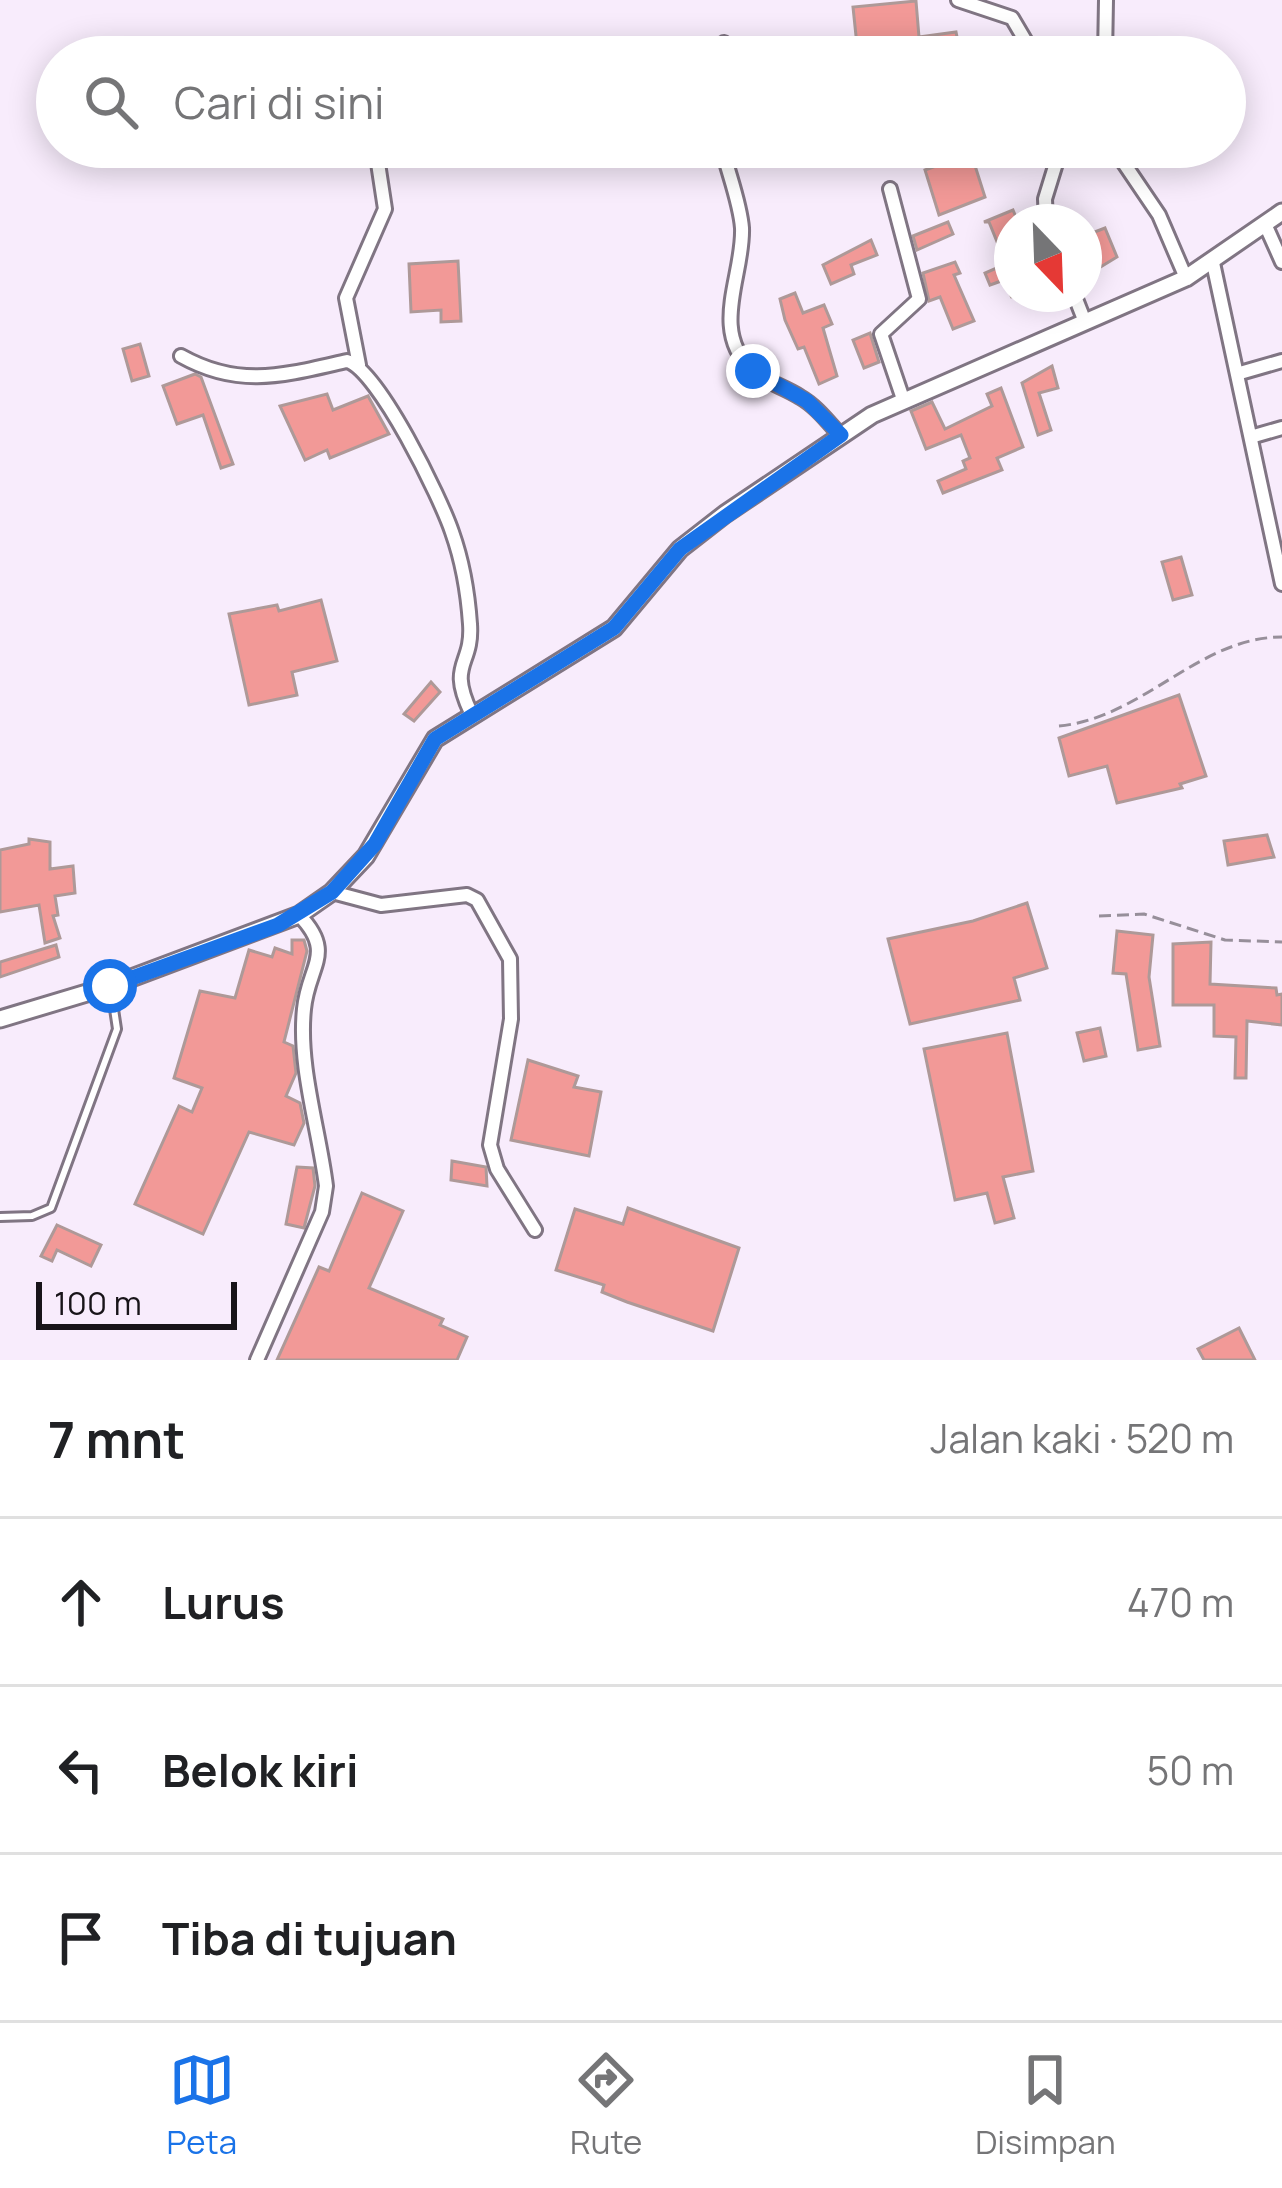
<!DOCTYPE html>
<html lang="id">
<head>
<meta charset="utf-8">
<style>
  :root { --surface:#fff; --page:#f6f6f6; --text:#202124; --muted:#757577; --line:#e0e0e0; --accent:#1a73e8 }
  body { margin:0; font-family:Manrope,sans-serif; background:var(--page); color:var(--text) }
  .compass { position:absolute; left:994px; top:204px; width:108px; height:108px; border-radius:50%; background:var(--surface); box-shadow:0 6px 30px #0003; rotate:157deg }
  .scale { position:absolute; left:36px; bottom:30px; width:201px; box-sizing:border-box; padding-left:12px; border:6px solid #181419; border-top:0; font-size:33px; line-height:42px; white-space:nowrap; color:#181419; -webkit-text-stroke:9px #f8ecfc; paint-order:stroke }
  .stop { position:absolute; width:36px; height:36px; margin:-27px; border:9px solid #1a73e8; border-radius:50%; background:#fff }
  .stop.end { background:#1a73e8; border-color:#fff; box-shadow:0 3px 12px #0008 }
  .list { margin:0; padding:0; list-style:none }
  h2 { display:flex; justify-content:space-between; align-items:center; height:156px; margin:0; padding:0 48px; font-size:51px }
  h2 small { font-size:39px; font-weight:400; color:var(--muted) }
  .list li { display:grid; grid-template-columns:78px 1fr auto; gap:36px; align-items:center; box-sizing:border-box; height:168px; padding:0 48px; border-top:3px solid var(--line) }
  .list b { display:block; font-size:45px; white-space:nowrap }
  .list em { font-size:39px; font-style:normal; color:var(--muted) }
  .icon { flex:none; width:66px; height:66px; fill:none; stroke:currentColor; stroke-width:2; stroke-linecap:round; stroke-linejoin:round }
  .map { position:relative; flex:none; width:1282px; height:1360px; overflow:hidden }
  .search { position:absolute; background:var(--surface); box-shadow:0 6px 30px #0003; left:36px; right:36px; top:36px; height:132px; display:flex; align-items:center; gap:30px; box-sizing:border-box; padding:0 42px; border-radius:66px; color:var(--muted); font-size:45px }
  .sheet { height:660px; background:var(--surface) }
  nav { display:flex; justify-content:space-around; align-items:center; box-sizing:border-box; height:168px; border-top:3px solid var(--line); background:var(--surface); font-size:33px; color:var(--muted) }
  nav a { display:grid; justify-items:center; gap:6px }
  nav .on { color:var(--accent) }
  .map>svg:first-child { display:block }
  .building { fill:#f29997; stroke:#ae9998; stroke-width:3 }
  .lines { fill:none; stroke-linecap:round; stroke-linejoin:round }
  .service-casing { stroke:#807583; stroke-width:12 }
  .minor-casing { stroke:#807583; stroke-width:18 }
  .tertiary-casing { stroke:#807583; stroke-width:21 }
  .path { stroke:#978f9a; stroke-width:3; stroke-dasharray:12 6; stroke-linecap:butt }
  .service { stroke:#fff; stroke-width:6 }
  .minor { stroke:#fff; stroke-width:12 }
  .tertiary { stroke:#fff; stroke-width:15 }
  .route { stroke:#1a73e8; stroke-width:15 }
</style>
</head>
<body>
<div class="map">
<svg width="1282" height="1360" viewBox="0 0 1282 1360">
  <rect width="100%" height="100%" fill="#f8ecfc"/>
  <g class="building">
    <path d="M916,1L919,37L956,32L961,57H942L940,47L912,51L913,57L858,55L853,7Z"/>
    <path d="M971,153L985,197L939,215L925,170Z"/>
    <path d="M1013,210L1018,222H1012V298L1004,280L990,285L985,273L1006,264L989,222H984Z"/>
    <path d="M948,222L953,234L917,250L913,236Z"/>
    <path d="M1105,228L1117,257L1084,277V236Z"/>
    <path d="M871,240L877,255L851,265L854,274L831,284L823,265Z"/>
    <path d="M458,261L461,321L441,322V310L411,312L409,264Z"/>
    <path d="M955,262L960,273L954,275L974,321L953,329L940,297L929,301L923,273Z"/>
    <path d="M795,293L803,313L824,305L832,324L823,328L837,376L819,384L804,347L798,349L785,320L780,299Z"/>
    <path d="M870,333L879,362L864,368L853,340Z"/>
    <path d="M140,344L149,376L132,381L123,349Z"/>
    <path d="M1052,366L1058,388L1039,393L1051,430L1038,435L1022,383Z"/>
    <path d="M195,374L201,377L233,464L221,468L203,415L177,424L163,386Z"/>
    <path d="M1001,388L1023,447L997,458L1002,470L943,493L938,481L966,469L963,461L970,458L961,435L926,449L911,411L932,402L945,429L992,406L987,394Z"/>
    <path d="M327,394L333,410L368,396L389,434L330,458L327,450L305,460L280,406Z"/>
    <path d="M1181,557L1192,595L1173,600L1162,562Z"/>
    <path d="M321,600L337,661L292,672L297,695L249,705L229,614L277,605L279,611Z"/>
    <path d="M431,682L440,692L414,721L404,714Z"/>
    <path d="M1179,695L1206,776L1180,784L1182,788L1117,803L1107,766L1069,776L1059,738Z"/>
    <path d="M1267,835L1274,857L1228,865L1224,841Z"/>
    <path d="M29,839L50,842V869L73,866L75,893L55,896L58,915L53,916L60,938L45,943L39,905L0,912V850L29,844Z"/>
    <path d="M1027,903L1047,968L1014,978L1020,1000L910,1024L888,939L973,921Z"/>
    <path d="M1117,931L1153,935L1149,977L1160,1046L1138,1050L1126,974L1113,973Z"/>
    <path d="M292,940H304L307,951L284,1042L293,1046L296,1073L286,1096L300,1103L304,1123L294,1145L249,1132L203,1234L135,1204L179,1106L192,1112L202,1088L174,1078L200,991L235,998L249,950L272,957L275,948L292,954Z"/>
    <path d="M1211,942L1210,984L1276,988L1277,995L1282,994V1025L1247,1021L1246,1078H1235L1236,1037L1214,1036V1005H1173V944Z"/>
    <path d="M56,945L59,957L0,977V962Z"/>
    <path d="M1100,1028L1106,1056L1084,1061L1077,1033Z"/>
    <path d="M1007,1033L1033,1171L1003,1177L1014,1218L995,1223L987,1193L955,1200L924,1049Z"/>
    <path d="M528,1060L578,1076L574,1087L601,1092L589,1156L511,1140Z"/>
    <path d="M452,1161L486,1167L487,1186L451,1180Z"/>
    <path d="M297,1167L313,1168L315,1186L304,1228L286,1224Z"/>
    <path d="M362,1193L403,1211L369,1288L443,1319L440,1325L467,1337L457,1360H277L319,1267L329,1271Z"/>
    <path d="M628,1208L739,1248L713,1331L627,1302L602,1292L604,1285L556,1270L575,1209L623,1224Z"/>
    <path d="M57,1225L101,1245L91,1266L57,1250L52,1261L41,1256Z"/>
    <path d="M1239,1328L1255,1360H1204L1198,1349Z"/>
  </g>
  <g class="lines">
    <g class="service-casing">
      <path id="service" d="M0,1217L32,1216L51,1208L117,1029L111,989"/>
    </g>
    <g class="minor-casing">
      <g id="minor">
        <path d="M958,0L1012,18L1035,57"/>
        <path d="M708,57L724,43"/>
        <path d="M1105,57L1106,0"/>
        <path d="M722,147C728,173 740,202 742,228C744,275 709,330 752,370C765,382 785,387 800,397C816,406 828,422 840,435"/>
        <path d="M1113,147L1159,215L1186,278"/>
        <path d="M890,189L919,299L881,334L903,399"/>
        <path d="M1046,222L1045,199L1061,147"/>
        <path d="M1265,224L1282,262"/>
        <path d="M1213,263L1282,584"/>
        <path d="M1074,294L1085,322"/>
        <path d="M181,356C240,389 285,375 347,361C378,369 441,499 452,532C462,560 468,595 470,624C473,667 447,662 471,713"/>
        <path d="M359,365L346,298L385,209L376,150"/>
        <path d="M1240,373L1282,361"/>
        <path d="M1254,436L1282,428"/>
        <path d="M332,892L381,905L467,895L477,900L510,959L511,1019L490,1145L497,1169L535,1230"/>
        <path d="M257,1360L322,1212L326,1186C319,1129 298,1066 304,1009C308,966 336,953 299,915"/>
      </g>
    </g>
    <g class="tertiary-casing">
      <path id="tertiary" d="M0,1019L110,986L299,915L332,892L366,856L435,739L614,628L680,549L725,514L872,415L1186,278L1282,212"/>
    </g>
    <g class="path">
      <path d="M1059,726C1143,718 1199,637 1282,637"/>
      <path d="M1099,916L1144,914L1225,940L1282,942"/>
    </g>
    <use href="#service" class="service"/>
    <use href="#minor" class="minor"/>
    <use href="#tertiary" class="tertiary"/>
  </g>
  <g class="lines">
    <path class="route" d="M110,986L278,925L332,892L375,844L435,739L614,628L680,549L841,435L807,401L753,371"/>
  </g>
</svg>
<svg class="compass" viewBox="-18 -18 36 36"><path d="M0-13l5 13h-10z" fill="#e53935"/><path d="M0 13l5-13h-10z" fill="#757577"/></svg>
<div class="scale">100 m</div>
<div class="stop" style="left:110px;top:986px"></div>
<div class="stop end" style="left:753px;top:371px"></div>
<div class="search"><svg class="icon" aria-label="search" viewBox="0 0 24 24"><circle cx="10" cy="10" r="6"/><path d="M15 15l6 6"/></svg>Cari di sini</div>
</div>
<section class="sheet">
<h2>7 mnt<small>Jalan kaki · 520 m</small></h2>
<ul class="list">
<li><svg class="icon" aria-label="ahead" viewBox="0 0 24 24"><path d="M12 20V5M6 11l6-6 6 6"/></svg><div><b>Lurus</b></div><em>470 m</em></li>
<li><svg class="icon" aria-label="left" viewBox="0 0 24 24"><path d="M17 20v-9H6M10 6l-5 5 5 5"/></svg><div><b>Belok kiri</b></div><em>50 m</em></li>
<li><svg class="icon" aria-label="arrive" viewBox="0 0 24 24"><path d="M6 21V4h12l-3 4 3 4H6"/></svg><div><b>Tiba di tujuan</b></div></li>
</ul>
</section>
<nav>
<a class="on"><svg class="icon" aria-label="map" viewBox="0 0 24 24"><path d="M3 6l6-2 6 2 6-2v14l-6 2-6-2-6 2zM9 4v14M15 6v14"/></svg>Peta</a>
<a><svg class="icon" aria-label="directions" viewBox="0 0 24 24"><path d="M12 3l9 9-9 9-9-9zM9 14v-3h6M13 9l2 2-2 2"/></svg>Rute</a>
<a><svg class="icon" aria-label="saved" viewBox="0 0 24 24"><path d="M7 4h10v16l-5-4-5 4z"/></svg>Disimpan</a>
</nav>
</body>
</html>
